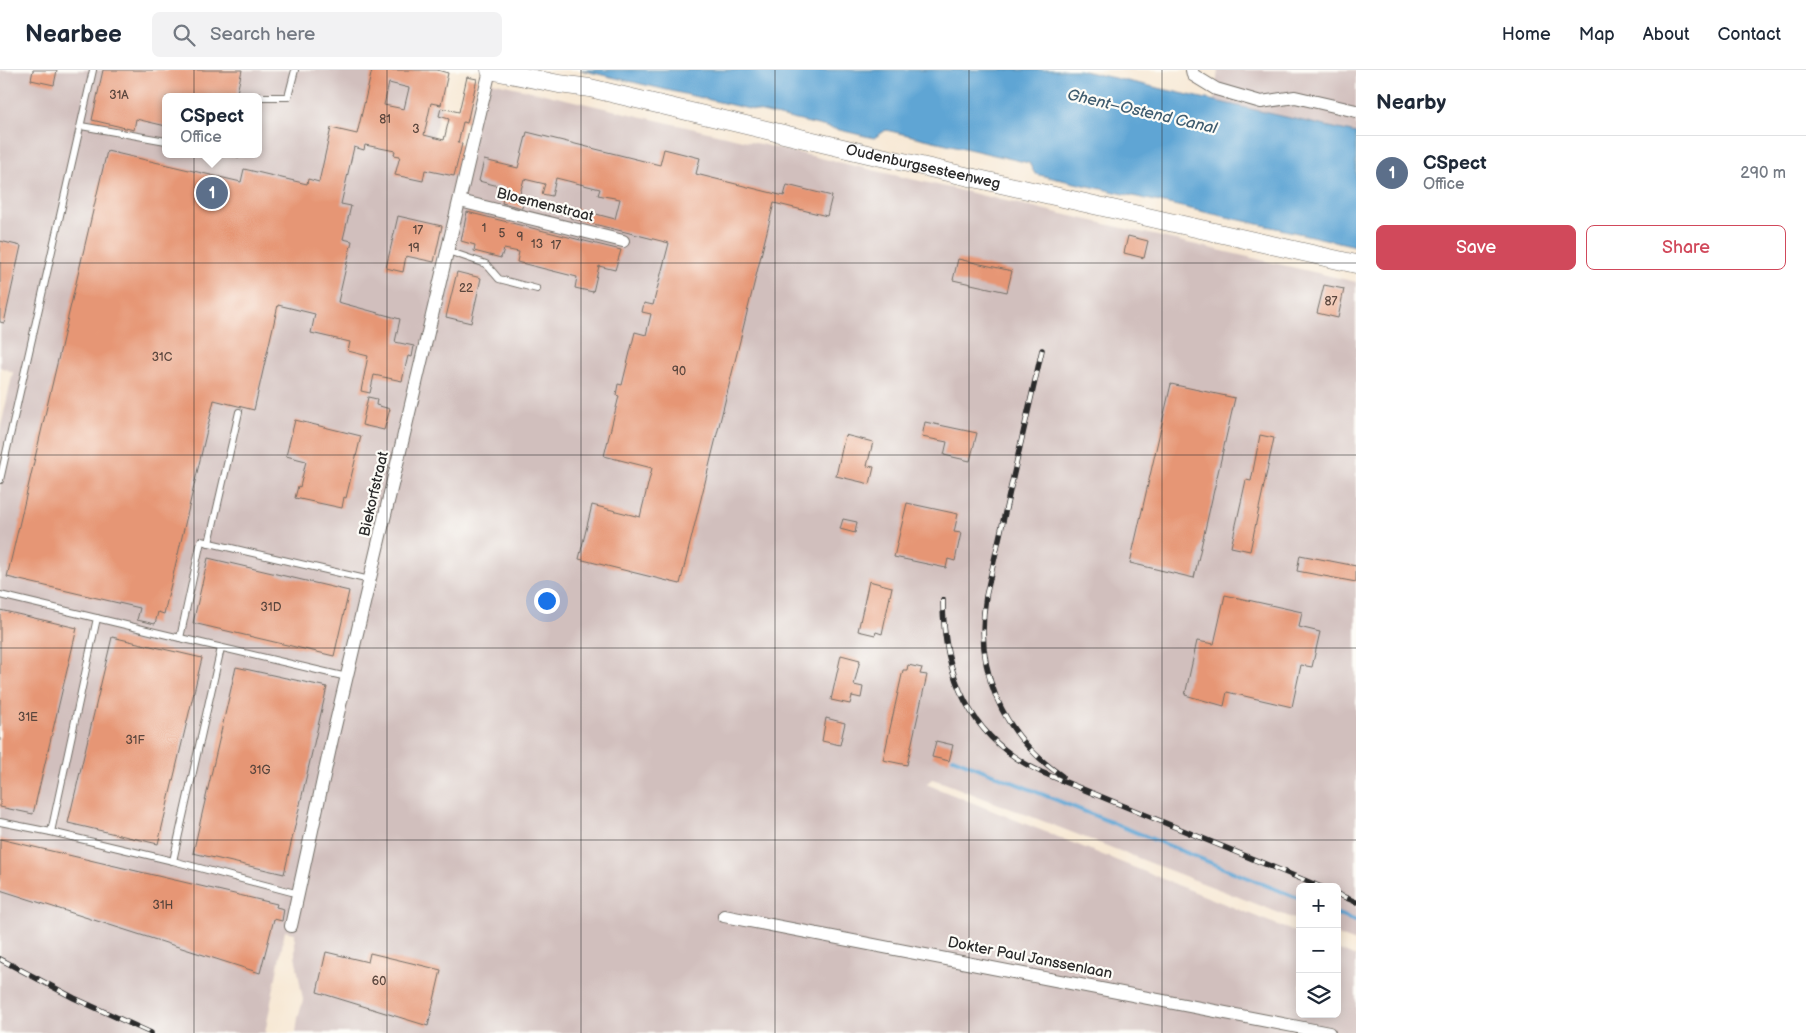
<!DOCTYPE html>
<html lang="en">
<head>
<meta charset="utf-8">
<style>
  :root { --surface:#fff; --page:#f2f2f3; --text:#1f2937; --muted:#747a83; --line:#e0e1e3; --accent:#d1495b }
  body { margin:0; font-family:"Balsamiq Sans",sans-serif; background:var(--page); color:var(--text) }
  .controls { position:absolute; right:15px; bottom:15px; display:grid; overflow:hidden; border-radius:8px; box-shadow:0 2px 12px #0003 }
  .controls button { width:45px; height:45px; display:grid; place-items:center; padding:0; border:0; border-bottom:1px solid var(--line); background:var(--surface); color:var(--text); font:25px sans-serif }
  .you { position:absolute; left:546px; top:530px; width:18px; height:18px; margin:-12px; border:4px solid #fff; border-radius:50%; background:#1a73e8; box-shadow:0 0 0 8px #1a73e833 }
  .badge { display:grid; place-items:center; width:32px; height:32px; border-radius:50%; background:var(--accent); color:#fff; font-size:16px; font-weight:700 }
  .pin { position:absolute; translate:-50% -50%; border:2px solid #fff; box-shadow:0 1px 5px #0006 }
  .popup { position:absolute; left:162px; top:23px; width:100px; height:65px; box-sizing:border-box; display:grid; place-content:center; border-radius:8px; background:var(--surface); filter:drop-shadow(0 1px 4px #0005); font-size:16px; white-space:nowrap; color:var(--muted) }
  .popup b { font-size:19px; color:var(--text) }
  .popup::after { content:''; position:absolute; left:50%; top:100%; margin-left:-10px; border:10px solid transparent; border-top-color:var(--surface) }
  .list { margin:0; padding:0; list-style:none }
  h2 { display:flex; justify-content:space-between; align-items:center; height:65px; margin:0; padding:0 20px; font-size:21px }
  h2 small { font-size:16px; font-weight:400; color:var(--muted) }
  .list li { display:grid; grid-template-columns:32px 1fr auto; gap:15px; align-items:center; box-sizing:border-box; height:75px; padding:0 20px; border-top:1px solid var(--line) }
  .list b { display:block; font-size:19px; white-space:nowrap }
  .list p { margin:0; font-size:16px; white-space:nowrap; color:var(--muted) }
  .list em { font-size:16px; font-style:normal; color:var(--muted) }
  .actions { display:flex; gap:10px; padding:15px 20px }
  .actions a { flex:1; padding:11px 0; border:1px solid var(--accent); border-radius:8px; text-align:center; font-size:18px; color:var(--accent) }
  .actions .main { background:var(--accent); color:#fff }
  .icon { flex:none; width:28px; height:28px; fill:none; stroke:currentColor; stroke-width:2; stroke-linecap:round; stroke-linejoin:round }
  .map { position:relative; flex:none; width:1356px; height:963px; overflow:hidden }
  header { display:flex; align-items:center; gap:30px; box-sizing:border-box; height:70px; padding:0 25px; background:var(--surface); border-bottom:1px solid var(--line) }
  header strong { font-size:24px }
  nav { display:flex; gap:28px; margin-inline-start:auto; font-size:18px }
  .search { width:350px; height:45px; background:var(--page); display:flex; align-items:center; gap:12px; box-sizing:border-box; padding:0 18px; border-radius:8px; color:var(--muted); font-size:19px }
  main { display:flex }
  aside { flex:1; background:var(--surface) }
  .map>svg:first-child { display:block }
  .industrial { fill:#d1bfbd; fill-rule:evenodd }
  .water { fill:#5ea5d4; stroke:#446880 }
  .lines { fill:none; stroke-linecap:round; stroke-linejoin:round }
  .stream { stroke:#5ea5d4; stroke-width:4 }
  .building { fill:#e69674; fill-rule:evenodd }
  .lane-casing { stroke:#726d66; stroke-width:8 }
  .street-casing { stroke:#726d66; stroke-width:14 }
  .secondary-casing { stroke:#726d66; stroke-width:19 }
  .lane { stroke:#fff; stroke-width:6 }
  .street { stroke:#fff; stroke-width:12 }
  .secondary { stroke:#fff; stroke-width:18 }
  .rail-casing { stroke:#2b2b2b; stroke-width:5.5 }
  .rail { stroke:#fdfcf7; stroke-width:4; stroke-dasharray:11; stroke-linecap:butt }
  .grid { fill:none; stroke:#2b2b2b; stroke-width:1; stroke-opacity:0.55 }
  .labels { text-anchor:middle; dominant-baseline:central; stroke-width:4.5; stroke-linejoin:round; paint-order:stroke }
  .number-label { font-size:12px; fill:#5a463d }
  .street-label { font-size:15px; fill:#2b2b2b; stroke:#fdfcf7 }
  .water-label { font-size:16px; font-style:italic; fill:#3f5c6f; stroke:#fdfcf7 }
</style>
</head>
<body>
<header>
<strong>Nearbee</strong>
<div class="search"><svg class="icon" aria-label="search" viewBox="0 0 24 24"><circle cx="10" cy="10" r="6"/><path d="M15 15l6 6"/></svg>Search here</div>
<nav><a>Home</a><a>Map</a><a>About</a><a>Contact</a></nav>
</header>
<main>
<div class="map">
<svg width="1356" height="963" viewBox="0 0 1356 963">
  <rect width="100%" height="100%" fill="#fdfcf7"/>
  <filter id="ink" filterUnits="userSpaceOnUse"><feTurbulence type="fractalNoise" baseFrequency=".02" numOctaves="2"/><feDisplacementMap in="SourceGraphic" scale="10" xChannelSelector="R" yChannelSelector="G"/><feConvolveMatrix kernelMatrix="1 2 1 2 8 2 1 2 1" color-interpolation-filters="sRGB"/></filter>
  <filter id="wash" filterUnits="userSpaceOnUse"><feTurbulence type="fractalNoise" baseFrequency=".0096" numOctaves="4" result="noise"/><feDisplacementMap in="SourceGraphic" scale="20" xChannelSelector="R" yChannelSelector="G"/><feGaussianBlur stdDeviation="1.12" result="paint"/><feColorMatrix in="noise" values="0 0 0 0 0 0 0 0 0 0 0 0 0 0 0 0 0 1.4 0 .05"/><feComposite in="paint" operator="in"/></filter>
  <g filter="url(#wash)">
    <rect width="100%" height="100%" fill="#f7e8d4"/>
    <g class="industrial">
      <path d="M0,0H420L413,29L441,36L426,99L454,106L479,9L1356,212V872L1337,865V817H1300V851L947,714L932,709L926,714L1300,864V944H1337V879L1356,887V963H296L298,948L303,930L295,885V863L285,861L265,963H0V361L13,302L0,297ZM166,27H258V84H166Z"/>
      <path d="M1218,0H1356V63L1214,31Z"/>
    </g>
    <path class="water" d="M581,0H1079L1356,63V176L1035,104L1029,93L886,60L874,68Z"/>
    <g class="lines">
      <g class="stream">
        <path d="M953,688L1300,829"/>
        <path d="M1337,844L1356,851"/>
      </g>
    </g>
    <g id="blocks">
      <g class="building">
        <path d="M33,0H57L54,15L31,10Z"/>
        <path d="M103,0H242L236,27H166V56L136,49L134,60L92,50Z"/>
        <path d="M372,0H437L448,3L441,35L431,33L424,65L444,70L449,49L439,46L441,38L459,42L467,7L477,9L467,53L463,52L458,73L462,74L454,106L425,100L423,111L395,105L400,86L394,85L395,81L365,75L364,80L354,77L341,134L351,136L343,169L352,171L338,232L400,249L395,272L414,276L412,287L408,286L402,311L374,305L370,323L361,321L368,286L348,281L350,272L311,263L315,244L278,235L254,340L214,330L164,544L158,542L155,554L137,550L140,538L7,507L107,81L241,112L244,99L307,114L308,109L319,112L331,58L357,64ZM389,13L409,18L404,39L384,35Z"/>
        <path d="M527,62L660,95L664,79L700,88L696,104L784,126L787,115L832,126L827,146L774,133L680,514L579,489L592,435L640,447L652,398L604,386L619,326L616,325L618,314L622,315L635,262L646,265L651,244L642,242L644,233L653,235L669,173L570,148L573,138L615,149L620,129L598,125L600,119L556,108L552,126L542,124L545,114L524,109L519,127L524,128L522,138L502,133L506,118L479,111L484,90L518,98Z"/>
        <path d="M467,142L621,180L615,200L599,196L593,222L575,218L577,207L517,192L519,182L504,179L501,188L474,181L475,175L461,171Z"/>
        <path d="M398,146L442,156L434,192L406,186L403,202L386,198Z"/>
        <path d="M1128,166L1148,171L1144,188L1124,183Z"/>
        <path d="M0,171L21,176L4,253L0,252Z"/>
        <path d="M958,189L1012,201L1007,222L953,210Z"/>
        <path d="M457,202L481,208L471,253L446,247Z"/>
        <path d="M1324,215L1344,219L1338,248L1317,243Z"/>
        <path d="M1171,314L1235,328L1194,508L1130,493Z"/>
        <path d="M368,327L377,329L376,335L390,339L384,360L362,355Z"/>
        <path d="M295,350L361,366L346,428L344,427L342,438L295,428L298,416L300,417L306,391L286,386Z"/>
        <path d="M925,352L977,363L970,391L944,385L947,372L922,367Z"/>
        <path d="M845,365L873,372L867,396L874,397L870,414L836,406Z"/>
        <path d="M1260,365L1274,368L1250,481L1231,477L1246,410L1251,411Z"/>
        <path d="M907,433L958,444L954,462L961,463L955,491L948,489L946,498L894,487Z"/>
        <path d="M843,449L857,452L855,463L840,459Z"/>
        <path d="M1300,485L1356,496V512L1297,501Z"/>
        <path d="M208,488L349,521L334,586L193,553Z"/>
        <path d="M869,511L892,517L882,564L876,562L875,565L858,561Z"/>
        <path d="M1225,525L1302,542L1299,557L1320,562L1312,597L1301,595L1292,637L1227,622L1224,636L1185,625L1197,571L1214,574Z"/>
        <path d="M0,540L77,558L33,744L0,737Z"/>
        <path d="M112,567L202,588L158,774L68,753Z"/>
        <path d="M841,585L860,590L854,615L863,617L861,628L852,626L850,634L831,630Z"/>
        <path d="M908,595L922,598L920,604L927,605L907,695L883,690L903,600H907Z"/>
        <path d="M236,597L327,617L284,804L193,783Z"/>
        <path d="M826,648L845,653L840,675L822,671Z"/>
        <path d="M936,671L953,675L949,691L932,687Z"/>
        <path d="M0,769L277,834L276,837L284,839L282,851L274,849L260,903L0,820Z"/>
        <path d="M326,882L368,892L370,883L441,900L428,956L317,922Z"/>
      </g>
    </g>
  </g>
  <g filter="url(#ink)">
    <use href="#blocks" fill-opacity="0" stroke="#726d66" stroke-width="1"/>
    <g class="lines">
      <g class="lane-casing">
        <g id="lane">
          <path d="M256,27H288L295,0"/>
          <path d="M81,56L166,71"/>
          <path d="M239,84H240"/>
          <path d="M448,181L486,194L499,209L537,219"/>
          <path d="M0,410L93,0"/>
          <path d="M209,473L239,342"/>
          <path d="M0,525L180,568L201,471L370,510"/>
          <path d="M97,548L51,762L173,791L299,824"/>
          <path d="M180,568L347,607"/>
          <path d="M0,752L51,762"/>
          <path d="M173,791L221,578"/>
        </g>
      </g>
      <g class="street-casing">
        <g id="street">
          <path d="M1192,0L1193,5L1216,19L1261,32L1295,27L1356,41"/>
          <path d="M460,131L623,171"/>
          <path d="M724,846L1329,963"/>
          <path d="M291,856L332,669L490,0"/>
        </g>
      </g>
      <g class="secondary-casing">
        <g id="secondary">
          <path id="s1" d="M490,0L559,14L590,18L868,84L1356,194"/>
        </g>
      </g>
      <use href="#lane" class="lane"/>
      <use href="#street" class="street"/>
      <use href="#secondary" class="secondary"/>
      <g class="rail-casing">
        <g id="rail">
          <path d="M1042,280L986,526C974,599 1000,663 1062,706"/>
          <path d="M943,530C943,605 970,669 1041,702L1321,817"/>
          <path d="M1337,824L1356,832"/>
          <path d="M0,889L74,928L151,963"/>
        </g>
      </g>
      <use href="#rail" class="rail"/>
    </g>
  </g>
  <path class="grid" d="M194,0V963M387,0V963M581,0V963M775,0V963M969,0V963M1162,0V963M0,193H1356M0,385H1356M0,578H1356M0,770H1356"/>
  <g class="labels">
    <g class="number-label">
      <text x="119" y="25">31A</text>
      <text x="385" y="49">81</text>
      <text x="416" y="59">3</text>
      <text x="484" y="158">1</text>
      <text x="418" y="160">17</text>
      <text x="502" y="163">5</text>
      <text x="520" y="167">9</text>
      <text x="537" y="174">13</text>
      <text x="556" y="175">17</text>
      <text x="414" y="178">19</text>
      <text x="466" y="218">22</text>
      <text x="1331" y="231">87</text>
      <text x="162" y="287">31C</text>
      <text x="679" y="301">90</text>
      <text x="271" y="537">31D</text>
      <text x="28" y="647">31E</text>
      <text x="135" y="670">31F</text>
      <text x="260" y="700">31G</text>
      <text x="163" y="835">31H</text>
      <text x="379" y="911">60</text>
    </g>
    <g class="street-label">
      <text stroke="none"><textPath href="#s1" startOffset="444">Oudenburgsesteenweg</textPath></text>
      <text transform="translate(545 135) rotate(14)">Bloemenstraat</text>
      <text transform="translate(374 424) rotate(-77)">Biekorfstraat</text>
      <text transform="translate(1030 888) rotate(11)">Dokter Paul Janssenlaan</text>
    </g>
    <g class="water-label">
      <text transform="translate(1142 42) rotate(13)">Ghent–Ostend Canal</text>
    </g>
  </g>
</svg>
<div class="controls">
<button>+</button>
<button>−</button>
<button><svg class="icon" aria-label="layers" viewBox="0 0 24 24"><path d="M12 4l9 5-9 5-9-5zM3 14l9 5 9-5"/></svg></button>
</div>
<div class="you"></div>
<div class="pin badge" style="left:212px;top:123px;background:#5c6f8a">1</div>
<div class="popup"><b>CSpect</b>Office</div>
</div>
<aside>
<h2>Nearby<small></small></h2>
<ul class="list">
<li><span class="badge" style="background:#5c6f8a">1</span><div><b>CSpect</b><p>Office</p></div><em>290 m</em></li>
</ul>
<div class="actions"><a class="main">Save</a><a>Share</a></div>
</aside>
</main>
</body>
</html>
